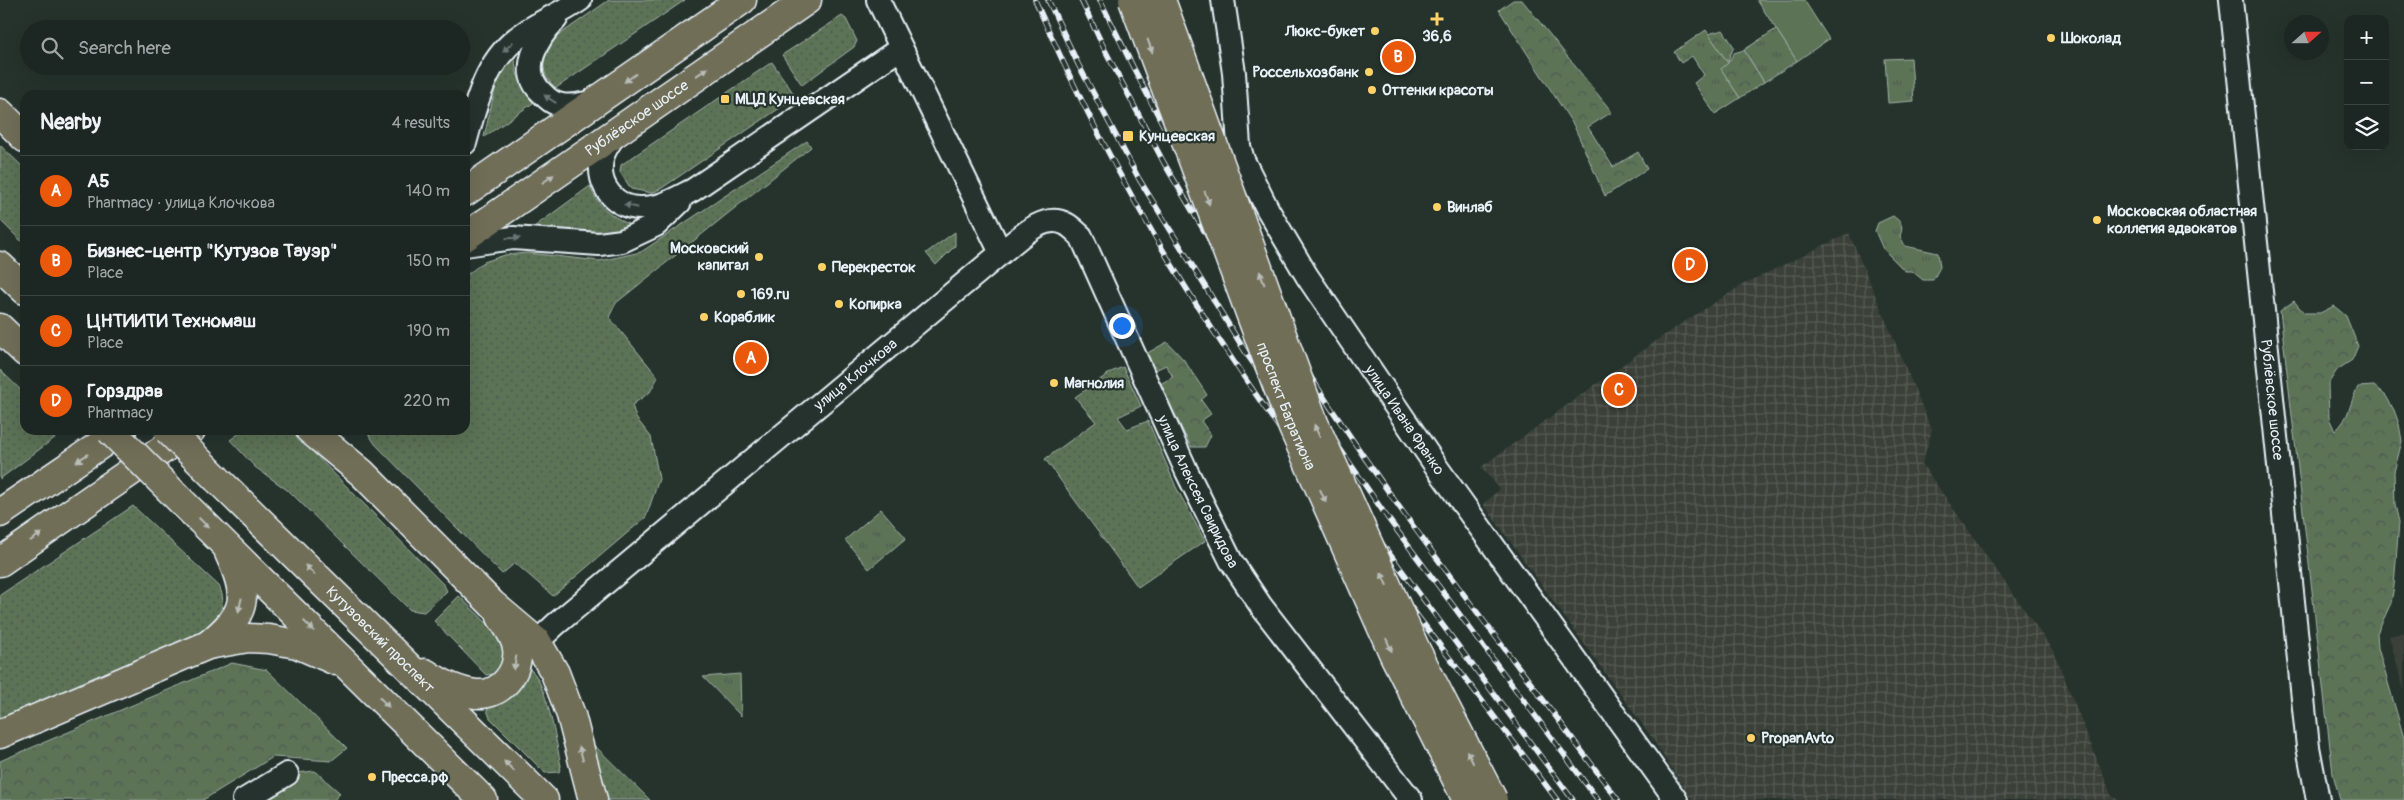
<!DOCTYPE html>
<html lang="en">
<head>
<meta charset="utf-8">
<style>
  :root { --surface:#1c2622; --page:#252e2a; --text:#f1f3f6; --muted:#a0a5a5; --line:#3a4340; --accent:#ea580c }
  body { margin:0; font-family:Pangolin,sans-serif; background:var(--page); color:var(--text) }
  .controls { position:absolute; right:15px; top:15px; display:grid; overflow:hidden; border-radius:10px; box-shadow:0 5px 20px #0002 }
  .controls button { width:45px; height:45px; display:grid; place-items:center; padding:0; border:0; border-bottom:1px solid var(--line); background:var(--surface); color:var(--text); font:25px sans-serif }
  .compass { position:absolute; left:2284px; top:15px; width:45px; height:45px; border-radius:50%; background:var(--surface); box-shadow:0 5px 20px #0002; rotate:69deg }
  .you { position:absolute; left:1121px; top:325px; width:18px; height:18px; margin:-12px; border:4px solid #fff; border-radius:50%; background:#1a73e8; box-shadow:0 0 0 8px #1a73e833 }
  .badge { display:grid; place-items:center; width:32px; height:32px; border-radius:50%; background:var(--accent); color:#fff; font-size:16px; font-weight:700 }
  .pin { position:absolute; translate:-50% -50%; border:2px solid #fff; box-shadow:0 1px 5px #0006 }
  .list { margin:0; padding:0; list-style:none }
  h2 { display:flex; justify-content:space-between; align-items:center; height:65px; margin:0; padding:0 20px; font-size:21px }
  h2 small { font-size:16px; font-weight:400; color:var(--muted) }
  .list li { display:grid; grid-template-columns:32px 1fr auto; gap:15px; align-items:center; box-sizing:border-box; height:70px; padding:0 20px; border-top:1px solid var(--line) }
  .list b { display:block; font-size:19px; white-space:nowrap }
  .list p { margin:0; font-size:16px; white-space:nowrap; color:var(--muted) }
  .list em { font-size:16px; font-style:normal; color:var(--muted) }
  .icon { flex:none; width:28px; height:28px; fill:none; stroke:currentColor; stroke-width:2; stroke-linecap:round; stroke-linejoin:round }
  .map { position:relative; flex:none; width:2404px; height:800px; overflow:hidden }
  .search { position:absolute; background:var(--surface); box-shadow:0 5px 20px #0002; left:20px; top:20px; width:450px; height:55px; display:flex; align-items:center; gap:12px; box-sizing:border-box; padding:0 18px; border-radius:28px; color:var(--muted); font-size:19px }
  .panel { position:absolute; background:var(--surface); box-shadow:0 5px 20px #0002; left:20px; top:90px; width:450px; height:345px; border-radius:15px }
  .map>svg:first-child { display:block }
  .built { fill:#3a4038 }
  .industrial { fill:url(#industrial-grid) }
  .grass { fill:url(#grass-dots); stroke:#a2b2a8 }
  .forest { fill:url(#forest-crowns); stroke:#a2b2a8 }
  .park { fill:url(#park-tufts); stroke:#a2b2a8 }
  .pitch { fill:#5b7357; stroke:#a2b2a8 }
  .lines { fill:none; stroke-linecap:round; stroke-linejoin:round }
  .minor-casing { stroke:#e8f1f8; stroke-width:26 }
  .major-casing { stroke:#e8f1f8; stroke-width:31 }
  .minor { stroke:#26332d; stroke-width:22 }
  .major { stroke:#716e59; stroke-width:28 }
  .rail-casing { stroke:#e8f1f8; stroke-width:5.5 }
  .rail { stroke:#26332d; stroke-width:4; stroke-dasharray:11; stroke-linecap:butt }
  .major-bridge-casing { stroke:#e8f1f8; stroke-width:31; stroke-linecap:butt }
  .major-bridge { stroke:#716e59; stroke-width:28 }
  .oneway { fill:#b8bdb8 }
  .oneway2 { fill:#6a7674 }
  .poi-dot { fill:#ffd166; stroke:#26332d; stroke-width:2 }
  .labels { text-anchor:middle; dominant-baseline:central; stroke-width:4.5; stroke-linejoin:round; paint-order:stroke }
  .poi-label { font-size:15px; font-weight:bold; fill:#e8f1f8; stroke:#26332d; text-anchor:start }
  .street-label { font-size:15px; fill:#e8f1f8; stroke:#26332d }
</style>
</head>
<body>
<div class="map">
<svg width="2404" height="800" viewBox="0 0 2404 800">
  <defs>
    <pattern id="industrial-grid" width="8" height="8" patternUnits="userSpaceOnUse" patternTransform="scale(1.25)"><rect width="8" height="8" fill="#3a4038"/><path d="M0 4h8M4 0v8" fill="none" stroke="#565c56"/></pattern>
    <pattern id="grass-dots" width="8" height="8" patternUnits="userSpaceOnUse" patternTransform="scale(1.25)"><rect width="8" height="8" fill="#5b7357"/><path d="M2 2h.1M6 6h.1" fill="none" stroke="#4f5b50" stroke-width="1.8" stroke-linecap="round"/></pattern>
    <pattern id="forest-crowns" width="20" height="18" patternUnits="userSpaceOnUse" patternTransform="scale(1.25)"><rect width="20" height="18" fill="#5b7357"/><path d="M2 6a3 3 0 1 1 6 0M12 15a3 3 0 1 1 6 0" fill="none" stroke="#4f5b50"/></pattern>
    <pattern id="park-tufts" width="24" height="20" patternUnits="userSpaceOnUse" patternTransform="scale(1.25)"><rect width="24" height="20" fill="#5b7357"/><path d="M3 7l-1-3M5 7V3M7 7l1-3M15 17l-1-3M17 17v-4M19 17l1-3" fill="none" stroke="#4f5b50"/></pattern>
  </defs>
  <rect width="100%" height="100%" fill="#26332d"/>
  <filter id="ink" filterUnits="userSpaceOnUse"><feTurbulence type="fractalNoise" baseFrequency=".02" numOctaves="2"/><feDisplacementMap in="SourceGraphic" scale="10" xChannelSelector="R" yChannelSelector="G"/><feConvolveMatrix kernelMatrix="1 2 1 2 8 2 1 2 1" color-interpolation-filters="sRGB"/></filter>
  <g filter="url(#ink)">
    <path class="built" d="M2404,632V691L2389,636Z"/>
    <path class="industrial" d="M1849,233L1932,430L1922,464L2054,652L2112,797L2120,800H1692L1650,735L1483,504L1500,489L1481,467L1667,333L1742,285Z"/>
    <g class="grass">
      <path d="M609,0H685L556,88C540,74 543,62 546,44Z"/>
      <path d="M842,16L846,19L857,41L854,47L802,85L782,55Z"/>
      <path d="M510,57H515C515,75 522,88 533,103L484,137L500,68Z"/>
      <path d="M772,62L796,97L662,188L652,193L631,189L620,172L621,165Z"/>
      <path d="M807,141L811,147L616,303L609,317L658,377L650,392L632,405L636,418L651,437L659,479L646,517L553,596L515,563L502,574L375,444L366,430H465V276L484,262L505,255L528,253L600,261L641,252Z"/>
      <path d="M0,145L25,169V245L0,220Z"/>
      <path d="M590,186C597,206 610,215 628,224C610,241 557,229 534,227Z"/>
      <path d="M955,232V246L936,265L926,253Z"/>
      <path d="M1123,367L1141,406L1118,417L1127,429L1148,421L1176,487L1205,541L1138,587L1045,459L1096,422L1075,397L1111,372Z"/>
      <path d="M0,370L25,394V430L64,431L0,479Z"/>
      <path d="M244,430H291L444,585L447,591L424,612L410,610L290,492L255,467L230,440Z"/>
      <path d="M133,506L219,586C229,607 217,618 203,631L0,718V595Z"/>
      <path d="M459,596L496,632L505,650L500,670L494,674L486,675L434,621Z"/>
      <path d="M528,668C546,676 557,746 561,766L559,772L545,773L490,718L487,710Z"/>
      <path d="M589,740L650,800H608L596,768Z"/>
    </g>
    <g class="forest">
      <path d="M1513,0H1522L1612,112L1588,127L1613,167L1638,152L1647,169L1605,196L1574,126L1499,10Z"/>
      <path d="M1723,30L1734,47L1727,62L1708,34Z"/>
      <path d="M1744,50L1764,82L1740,98L1720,69L1728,63L1734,53Z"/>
      <path d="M2294,301L2304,313H2320L2334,306L2346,316L2358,346L2352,360L2337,370L2328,384L2329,418L2335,431C2350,418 2349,404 2358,387L2374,386L2386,396L2394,410L2399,424L2402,441L2394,472L2395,505L2399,522L2394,586L2391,603L2377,633L2378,648L2404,738V800H2340L2333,774L2280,311Z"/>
      <path d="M1167,342L1184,360L1207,395L1201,400L1211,414L1201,421L1211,435L1205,447H1191L1160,384L1173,377L1166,365L1153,371L1144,355Z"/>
      <path d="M232,663L267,670L347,748L331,761L273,757L203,800H0V761Z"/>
      <path d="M315,771L340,793L334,800H244L287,774Z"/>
    </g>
    <g class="park">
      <path d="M1776,29L1797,61L1764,82L1744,50Z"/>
      <path d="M1706,30L1728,63L1721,69L1740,98L1715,114L1694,83L1704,75L1692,56L1681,63L1674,52Z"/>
      <path d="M1911,58L1914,101L1888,103L1885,59Z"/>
      <path d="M1893,216C1901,222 1904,225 1900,236L1905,246L1938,253L1940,267L1933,280H1923L1912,271H1905L1883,249L1875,231L1878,223Z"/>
      <path d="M881,509L906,538L869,569L845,540Z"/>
      <path d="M740,674L741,716L703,677Z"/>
    </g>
    <path class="pitch" d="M1757,0H1804L1829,39L1797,61Z"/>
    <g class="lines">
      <g class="minor-casing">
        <g id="minor">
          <path id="s1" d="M1223,0L1234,73L1239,146L1243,160L1268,210L1307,276L1438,469L1676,800"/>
          <path id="s2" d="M2231,0L2308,747L2318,800"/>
          <path d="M556,19C537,38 518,71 542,93C548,99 553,104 562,105C573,107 585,103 596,101"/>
          <path d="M617,132C611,140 604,149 602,159C596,186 616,209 642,208C661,208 677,198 693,190L901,48"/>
          <path d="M465,143C477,100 486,56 527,31C544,20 563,12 580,0"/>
          <path d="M465,245L513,238L599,244L622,241L656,225L680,202"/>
          <path id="s3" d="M1001,253C1017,241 1043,211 1066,224C1072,227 1077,233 1081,236L1187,472L1231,561L1261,606L1411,800"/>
          <path id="s4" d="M537,642L555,625L1001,253L878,0"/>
          <path d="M244,800L287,774"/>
        </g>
      </g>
      <g class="major-casing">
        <g id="major">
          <path d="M0,113L25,138"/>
          <path d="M465,192L742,0"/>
          <path id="s5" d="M465,237L807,0"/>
          <path d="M0,266L25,290"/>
          <path d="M0,328L25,352"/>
          <path d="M310,430L362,473L492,604L537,642L555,673L571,715L593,800"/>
          <path id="s6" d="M217,479L544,800"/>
          <path d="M183,503L483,800"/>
          <path d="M0,513L122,430"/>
          <path d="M0,562L191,430"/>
          <path d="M208,645C247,613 250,599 229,553"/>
          <path d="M425,673C440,683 458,692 476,694C501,696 520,672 517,648C515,636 508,627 501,617"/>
          <path d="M0,734L208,645L248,638L269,639L297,644L336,661"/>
        </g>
      </g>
      <use href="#minor" class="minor"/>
      <use href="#major" class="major"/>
      <g class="rail-casing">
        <g id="rail">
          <path d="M1035,0C1075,91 1120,180 1172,265C1286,453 1426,624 1557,800"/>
          <path d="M1048,0L1078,64L1139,179L1248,356L1371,529L1573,800"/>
          <path d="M1081,0L1105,50L1164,163L1292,379L1387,517L1598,800"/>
          <path d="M1100,0C1185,177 1285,348 1400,508C1471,606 1546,702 1618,800"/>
        </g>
      </g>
      <use href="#rail" class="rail"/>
      <g class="major-bridge-casing">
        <g id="major-bridge">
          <path id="s7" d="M1133,0L1293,428L1394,655L1467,800"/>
          <path d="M1161,0L1314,423L1416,650L1493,800"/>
          <path d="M110,430L183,503"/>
          <path d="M168,430L217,479"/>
        </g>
      </g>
      <use href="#major-bridge" class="major-bridge"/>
    </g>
    <defs><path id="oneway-solid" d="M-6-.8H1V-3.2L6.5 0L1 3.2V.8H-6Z" transform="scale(1.25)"/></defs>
    <g class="oneway">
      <use href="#oneway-solid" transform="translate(1150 46) rotate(70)"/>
      <use href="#oneway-solid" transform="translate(702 72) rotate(-34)"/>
      <use href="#oneway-solid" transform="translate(630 78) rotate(145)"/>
      <use href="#oneway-solid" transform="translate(548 179) rotate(-35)"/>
      <use href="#oneway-solid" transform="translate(1207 198) rotate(70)"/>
      <use href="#oneway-solid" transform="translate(1262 278) rotate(-110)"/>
      <use href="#oneway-solid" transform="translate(1317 431) rotate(-114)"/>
      <use href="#oneway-solid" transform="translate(82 458) rotate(146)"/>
      <use href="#oneway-solid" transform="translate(1323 496) rotate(66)"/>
      <use href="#oneway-solid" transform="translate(204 523) rotate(44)"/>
      <use href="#oneway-solid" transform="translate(36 537) rotate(-34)"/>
      <use href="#oneway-solid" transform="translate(310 570) rotate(-135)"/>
      <use href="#oneway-solid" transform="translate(1384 579) rotate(-114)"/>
      <use href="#oneway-solid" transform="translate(240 605) rotate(103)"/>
      <use href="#oneway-solid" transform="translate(309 626) rotate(45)"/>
      <use href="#oneway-solid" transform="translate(1389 645) rotate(66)"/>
      <use href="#oneway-solid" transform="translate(515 663) rotate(101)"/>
      <use href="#oneway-solid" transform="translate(384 702) rotate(45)"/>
      <use href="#oneway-solid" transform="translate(581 753) rotate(-105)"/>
      <use href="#oneway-solid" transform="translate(1470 757) rotate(-117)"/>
      <use href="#oneway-solid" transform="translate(509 766) rotate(-135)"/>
    </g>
    <g class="oneway2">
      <use href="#oneway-solid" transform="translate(508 47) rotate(135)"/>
      <use href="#oneway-solid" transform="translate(550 99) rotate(-147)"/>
      <use href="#oneway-solid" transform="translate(631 206) rotate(-167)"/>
      <use href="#oneway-solid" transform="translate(513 238) rotate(-2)"/>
    </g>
  </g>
  <g class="poi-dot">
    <path d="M1434.5 11.5h5v5h5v5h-5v5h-5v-5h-5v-5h5z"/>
    <circle cx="1375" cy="31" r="5"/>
    <circle cx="2051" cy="38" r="5"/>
    <circle cx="1369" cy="72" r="5"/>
    <circle cx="1372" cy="90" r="5"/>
    <rect x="720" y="94" width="10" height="10" rx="2.5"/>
    <rect x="1122" y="130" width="12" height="12" rx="2.5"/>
    <circle cx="1437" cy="207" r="5"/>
    <circle cx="2097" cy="220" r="5"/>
    <circle cx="759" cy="257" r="5"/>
    <circle cx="822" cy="267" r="5"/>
    <circle cx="741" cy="294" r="5"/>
    <circle cx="839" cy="304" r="5"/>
    <circle cx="704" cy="317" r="5"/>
    <circle cx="1054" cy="383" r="5"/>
    <circle cx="1751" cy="738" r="5"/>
    <circle cx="372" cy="777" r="5"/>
  </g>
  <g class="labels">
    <g class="poi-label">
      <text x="1365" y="31" text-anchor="end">Люкс-букет</text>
      <text x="1437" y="36" text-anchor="middle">36,6</text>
      <text x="2061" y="38">Шоколад</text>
      <text x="1359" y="72" text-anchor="end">Россельхозбанк</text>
      <text x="1382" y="90">Оттенки красоты</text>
      <text x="735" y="99">МЦД Кунцевская</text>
      <text x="1139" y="136">Кунцевская</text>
      <text x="1447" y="207">Винлаб</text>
      <text x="2107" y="211">Московская областная<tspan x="2107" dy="17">коллегия адвокатов</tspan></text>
      <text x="749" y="248" text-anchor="end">Московский<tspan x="749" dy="17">капитал</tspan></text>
      <text x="832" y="267">Перекресток</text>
      <text x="751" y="294">169.ru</text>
      <text x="849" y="304">Копирка</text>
      <text x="714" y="317">Кораблик</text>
      <text x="1064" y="383">Магнолия</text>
      <text x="1761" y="738">PropanAvto</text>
      <text x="382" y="777">Пресса.рф</text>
    </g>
    <g class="street-label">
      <text stroke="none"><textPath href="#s5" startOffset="209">Рублёвское шоссе</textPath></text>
      <text stroke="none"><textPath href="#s4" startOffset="416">улица Клочкова</textPath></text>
      <text stroke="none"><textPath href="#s2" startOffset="402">Рублёвское шоссе</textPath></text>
      <text stroke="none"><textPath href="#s7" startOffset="434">проспект Багратиона</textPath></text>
      <text stroke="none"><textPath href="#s1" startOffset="468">улица Ивана Франко</textPath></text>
      <text stroke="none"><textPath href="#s3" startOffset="376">улица Алексея Свиридова</textPath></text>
      <text stroke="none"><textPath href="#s6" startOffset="229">Кутузовский проспект</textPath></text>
    </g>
  </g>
</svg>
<div class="controls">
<button>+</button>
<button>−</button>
<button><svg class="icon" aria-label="layers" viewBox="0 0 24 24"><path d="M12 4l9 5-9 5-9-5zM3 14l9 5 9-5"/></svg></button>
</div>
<svg class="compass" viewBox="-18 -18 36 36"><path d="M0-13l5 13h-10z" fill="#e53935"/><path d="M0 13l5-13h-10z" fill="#a0a5a5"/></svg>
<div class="you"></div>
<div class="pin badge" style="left:751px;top:358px">A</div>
<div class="pin badge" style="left:1398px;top:57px">B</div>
<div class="pin badge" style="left:1619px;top:390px">C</div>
<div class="pin badge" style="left:1690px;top:265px">D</div>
<div class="search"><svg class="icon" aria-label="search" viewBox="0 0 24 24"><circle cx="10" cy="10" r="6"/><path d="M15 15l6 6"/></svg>Search here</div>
<section class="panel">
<h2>Nearby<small>4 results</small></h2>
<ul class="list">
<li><span class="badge">A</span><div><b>А5</b><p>Pharmacy · улица Клочкова</p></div><em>140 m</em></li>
<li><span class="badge">B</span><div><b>Бизнес-центр &quot;Кутузов Тауэр&quot;</b><p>Place</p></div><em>150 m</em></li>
<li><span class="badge">C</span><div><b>ЦНТИИТИ Техномаш</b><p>Place</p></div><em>190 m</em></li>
<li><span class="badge">D</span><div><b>Горздрав</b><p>Pharmacy</p></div><em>220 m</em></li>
</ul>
</section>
</div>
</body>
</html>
